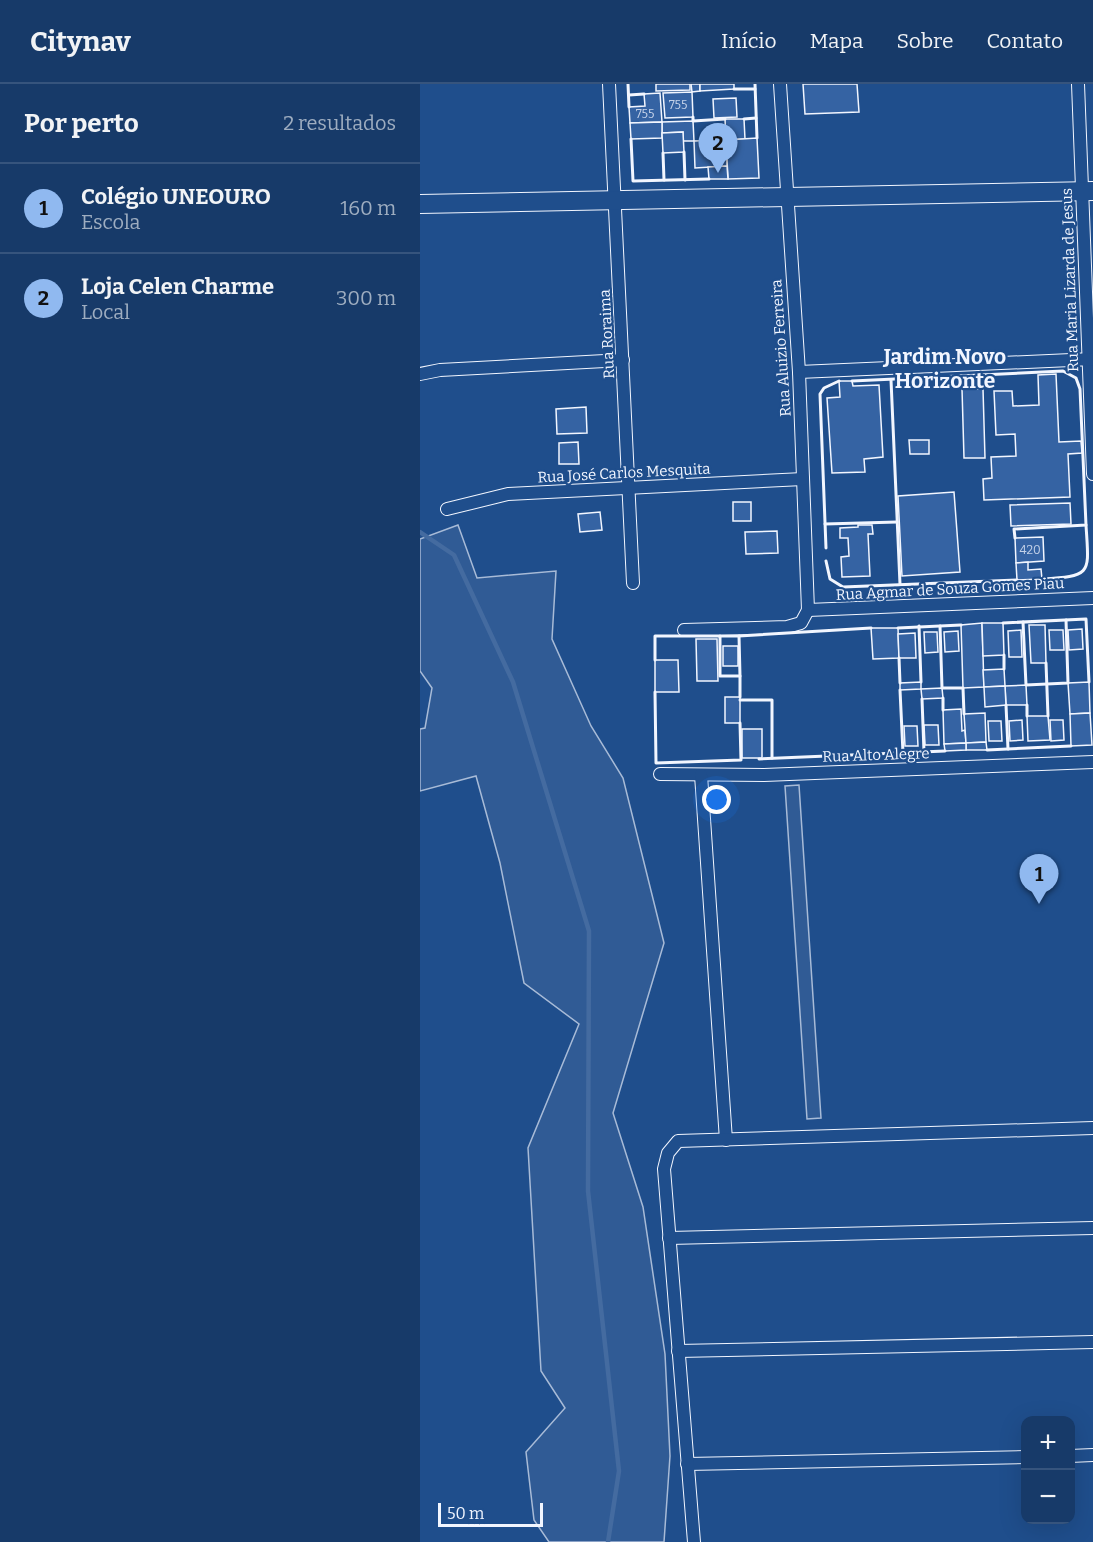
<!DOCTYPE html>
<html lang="pt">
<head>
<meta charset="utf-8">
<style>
  :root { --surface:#173a69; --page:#244571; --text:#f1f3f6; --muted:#9eadc0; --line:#36547d; --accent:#90b9f0 }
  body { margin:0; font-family:Bitter,serif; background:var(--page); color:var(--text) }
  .controls { position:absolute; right:18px; bottom:18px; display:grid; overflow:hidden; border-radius:12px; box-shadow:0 6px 24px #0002 }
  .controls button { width:54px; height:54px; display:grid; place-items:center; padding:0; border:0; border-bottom:2px solid var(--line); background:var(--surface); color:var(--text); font:30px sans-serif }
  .scale { position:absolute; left:18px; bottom:15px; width:105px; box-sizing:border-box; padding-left:6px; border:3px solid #f2f6ff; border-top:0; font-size:16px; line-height:21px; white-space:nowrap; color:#f2f6ff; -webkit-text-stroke:4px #1f4e8c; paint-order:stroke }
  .you { position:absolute; left:297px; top:716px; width:21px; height:21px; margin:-15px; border:4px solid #fff; border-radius:50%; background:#1a73e8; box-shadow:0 0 0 9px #1a73e833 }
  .badge { display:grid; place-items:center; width:39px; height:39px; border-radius:50%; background:var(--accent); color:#111; font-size:20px; font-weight:700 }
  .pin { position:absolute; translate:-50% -50px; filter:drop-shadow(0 2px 3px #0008) }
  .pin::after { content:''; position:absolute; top:32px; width:21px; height:18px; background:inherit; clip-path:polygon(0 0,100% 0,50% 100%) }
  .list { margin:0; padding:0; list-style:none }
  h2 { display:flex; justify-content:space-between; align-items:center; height:78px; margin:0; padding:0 24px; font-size:26px }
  h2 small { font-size:20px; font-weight:400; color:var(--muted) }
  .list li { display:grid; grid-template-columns:39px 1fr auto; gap:18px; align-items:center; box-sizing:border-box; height:90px; padding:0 24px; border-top:2px solid var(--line) }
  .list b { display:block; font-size:22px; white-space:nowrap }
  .list p { margin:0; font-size:20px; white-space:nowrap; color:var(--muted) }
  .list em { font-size:20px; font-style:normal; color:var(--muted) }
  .map { position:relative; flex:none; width:673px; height:1458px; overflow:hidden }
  header { display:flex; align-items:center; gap:36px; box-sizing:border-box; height:84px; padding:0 30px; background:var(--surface); border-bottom:2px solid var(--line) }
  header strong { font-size:28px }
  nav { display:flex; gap:33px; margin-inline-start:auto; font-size:21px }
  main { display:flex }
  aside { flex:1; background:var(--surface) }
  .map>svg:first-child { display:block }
  .built { fill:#305b95; stroke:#a8bbd7; stroke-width:1.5 }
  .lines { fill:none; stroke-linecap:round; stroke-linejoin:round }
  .stream { stroke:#446ba0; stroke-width:4.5 }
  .building { fill:#3563a3; stroke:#f2f6ff; stroke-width:1.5 }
  .street-casing { stroke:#f2f6ff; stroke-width:14 }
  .secondary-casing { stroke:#f2f6ff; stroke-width:20 }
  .street { stroke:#1f4e8c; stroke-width:12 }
  .secondary { stroke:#1f4e8c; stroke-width:18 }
  .wall { stroke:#f2f6ff; stroke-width:3 }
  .labels { text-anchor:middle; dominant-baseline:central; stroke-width:4.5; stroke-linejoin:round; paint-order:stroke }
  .number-label { font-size:12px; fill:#c3d1e8 }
  .street-label { font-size:15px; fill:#f2f6ff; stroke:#1f4e8c }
  .district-label { font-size:21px; font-weight:bold; fill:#f2f6ff; stroke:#1f4e8c }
</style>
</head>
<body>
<header>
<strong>Citynav</strong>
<nav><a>Início</a><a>Mapa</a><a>Sobre</a><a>Contato</a></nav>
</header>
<main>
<aside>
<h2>Por perto<small>2 resultados</small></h2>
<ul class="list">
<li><span class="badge">1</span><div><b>Colégio UNEOURO</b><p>Escola</p></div><em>160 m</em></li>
<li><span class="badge">2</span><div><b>Loja Celen Charme</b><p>Local</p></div><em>300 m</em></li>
</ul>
</aside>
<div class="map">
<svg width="673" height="1458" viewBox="0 0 673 1458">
  <rect width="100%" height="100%" fill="#1f4e8c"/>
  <g class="built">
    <path d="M38,441L57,494L136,487L132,555L171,642L203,694L244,859L193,1029L223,1123L245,1270L250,1372L244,1458H129L114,1436L106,1368L145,1324L121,1287L108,1064L159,940L104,899L80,779L56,692L0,707V645L5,644L12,604L0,587V455Z"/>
    <path d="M379,701L401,1034L387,1035L365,702Z"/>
  </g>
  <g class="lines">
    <path class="stream" d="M0,448L34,471L93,598L169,847L168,1107L199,1387L188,1458"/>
  </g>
  <g class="building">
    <path d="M236,0H270V6L236,7Z"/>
    <path d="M271,0H280V7L272,8Z"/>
    <path d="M280,0H314V5L280,7Z"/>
    <path d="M383,0H437L439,28L385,30Z"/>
    <path d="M272,8L273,33L245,34L243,9Z"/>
    <path d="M240,9L242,38L210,39L209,23L225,22L224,10Z"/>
    <path d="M316,14L317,33L294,34L293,15Z"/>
    <path d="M305,35H324L325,55L306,56Z"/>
    <path d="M273,37L274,57H263V48L242,49V38Z"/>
    <path d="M242,38V54L211,55L210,39Z"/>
    <path d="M263,48L264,68L243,69L242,49Z"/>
    <path d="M337,54L339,94L308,95L306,56Z"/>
    <path d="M306,56L307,82L275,84L274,57Z"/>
    <path d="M307,82L308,95H289L288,83Z"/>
    <path d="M636,290L639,358L661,357L662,369L648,370L650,413L564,416L563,395L572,394L571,373L596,372L595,350L576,351L574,307H592L593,322L619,321L618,291Z"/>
    <path d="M419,297H432L433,302L459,301L463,373L444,375L445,388L412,389L407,314L420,313Z"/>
    <path d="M542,305H563L565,374H544Z"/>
    <path d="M166,323L167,349L137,350L136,325Z"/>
    <path d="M489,356H509V370H490Z"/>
    <path d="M158,358L159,380H139V359Z"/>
    <path d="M534,408L540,488L482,492L478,412Z"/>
    <rect x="313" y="418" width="18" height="19"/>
    <path d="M650,419L651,440L591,442L590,421Z"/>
    <path d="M180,428L182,446L160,448L158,430Z"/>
    <path d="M438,441H452L453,450H448L450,492L422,493L421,473L429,472L428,454H420V444L438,443Z"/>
    <path d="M357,447L358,469L326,470L325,448Z"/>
    <path d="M623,453L624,477L596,479L595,454Z"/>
    <path d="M608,478V486L621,485L622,495L597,496L596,479Z"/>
    <path d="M562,539L564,603L543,604L541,541Z"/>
    <path d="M562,539H583L584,571L563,572Z"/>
    <path d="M609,541H625L626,579H611Z"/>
    <path d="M451,544H478L479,574L453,575Z"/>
    <path d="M662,545L663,565L649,566L648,546Z"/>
    <path d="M601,546L602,573H589L588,547Z"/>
    <path d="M629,546H643L644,566H630Z"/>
    <path d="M538,547L539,567L525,568L524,548Z"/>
    <path d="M504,548H517L518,568L505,569Z"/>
    <path d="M495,549L496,574H479L478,550Z"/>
    <path d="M276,555H297L298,597H277Z"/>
    <rect x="303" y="562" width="15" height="20"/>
    <path d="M235,576H258L259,608H235Z"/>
    <path d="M584,585L585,602L564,603L563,586Z"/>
    <path d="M501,598V605L480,606V599Z"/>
    <path d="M669,598L670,629L650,630L648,599Z"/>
    <path d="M606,601L607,621H586L585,602Z"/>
    <path d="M585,602L586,621L565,623L564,603Z"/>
    <path d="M522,604L523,614L502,615L501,605Z"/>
    <rect x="305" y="613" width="15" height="26"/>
    <path d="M541,625L542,647L545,646L546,659L524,660L523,626Z"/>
    <path d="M565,629L566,658L546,659L544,630Z"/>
    <path d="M670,629L672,661L651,662L650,630Z"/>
    <path d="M607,632H628L630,656L608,657Z"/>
    <path d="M602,636L603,656L590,657L589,637Z"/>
    <path d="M630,636H643L644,656L631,657Z"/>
    <path d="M568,637H581L582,657H569Z"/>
    <path d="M504,641H518L519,661H505Z"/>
    <path d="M484,642H497L498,662H485Z"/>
    <rect x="322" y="645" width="20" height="29"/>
    <path d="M566,658L567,666H546V659Z"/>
    <path d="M546,659V666L525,667L524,660Z"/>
  </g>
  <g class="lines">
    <g class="street-casing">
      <g id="street">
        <path d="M189,0L213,499"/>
        <path d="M360,0L379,288L388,526"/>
        <path d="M658,0L673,390"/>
        <path d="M379,288L673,275"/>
        <path d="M0,290L20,286L203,276"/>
        <path d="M27,425L88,410L383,395"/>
        <path d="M388,526L673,514"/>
        <path d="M264,546L367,543L381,539L388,526"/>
        <path d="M240,690L344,691L673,678"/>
        <path d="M281,691L306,1056"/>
        <path d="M249,1154L673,1144"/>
        <path d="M258,1267L673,1258"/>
        <path d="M650,1372L673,1371"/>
        <path d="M267,1380L606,1373"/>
        <path d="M274,1458L244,1085L248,1069L258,1057L673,1044"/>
      </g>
    </g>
    <g class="secondary-casing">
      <path id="secondary" d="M0,120L673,107"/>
    </g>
    <use href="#street" class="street"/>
    <use href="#secondary" class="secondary"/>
    <g class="wall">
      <path d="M208,0L209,23"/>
      <path d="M335,0L337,54"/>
      <path d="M314,5H335"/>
      <path d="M209,11L224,10"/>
      <path d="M273,33V37L305,35"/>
      <path d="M324,35L336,34"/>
      <path d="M211,55L213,97L289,95"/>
      <path d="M264,68L265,96"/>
      <path d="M243,69L244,96"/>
      <path d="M471,296L480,500"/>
      <path d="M432,297L643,287L656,294L660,305L666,441L594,445L595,454"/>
      <path d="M405,440L477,438"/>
      <path d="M406,464L400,310L404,304L419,297"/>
      <path d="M406,477L410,495L423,503L597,496"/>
      <path d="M622,495C673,492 669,490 666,441"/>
      <path d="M603,538L606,601L648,599L646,536"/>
      <path d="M583,539L666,535L669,598"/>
      <path d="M499,542L501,598"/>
      <path d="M520,542L522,604H543L544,630"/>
      <path d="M478,544L541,541"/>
      <path d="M300,552H319L320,592"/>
      <path d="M319,552L451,544"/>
      <path d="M584,571V585"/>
      <path d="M479,574L480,599"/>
      <path d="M235,576V552H300V592H320V613"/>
      <path d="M626,579L628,632"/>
      <path d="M480,606L483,669"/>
      <path d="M235,608L236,679L321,676L320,639"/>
      <path d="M523,614V626"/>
      <path d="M502,615L504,668"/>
      <path d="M320,616H352V674"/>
      <path d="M586,621L588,665"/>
      <path d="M607,621V632"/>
      <path d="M567,666L651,662"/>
      <path d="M339,675L525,667"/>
    </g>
  </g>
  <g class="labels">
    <g class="number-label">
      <text x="258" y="21">755</text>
      <text x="225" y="30">755</text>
      <text x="610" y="466">420</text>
    </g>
    <g class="street-label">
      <text transform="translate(650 196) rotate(-92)">Rua Maria Lizarda de Jesus</text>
      <text transform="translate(187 250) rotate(-93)">Rua Roraima</text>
      <text transform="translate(361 264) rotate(-94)">Rua Aluizio Ferreira</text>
      <text transform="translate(204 389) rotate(-3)">Rua José Carlos Mesquita</text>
      <text transform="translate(530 505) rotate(-3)">Rua Agmar de Souza Gomes Piau</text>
      <text transform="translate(456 671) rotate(-2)">Rua Alto Alegre</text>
    </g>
    <g class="district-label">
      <text x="525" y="273">Jardim Novo<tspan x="525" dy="24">Horizonte</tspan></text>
    </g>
  </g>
</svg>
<div class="controls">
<button>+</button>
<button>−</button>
</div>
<div class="scale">50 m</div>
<div class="you"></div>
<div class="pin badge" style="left:619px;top:820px">1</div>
<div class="pin badge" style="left:298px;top:89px">2</div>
</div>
</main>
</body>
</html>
